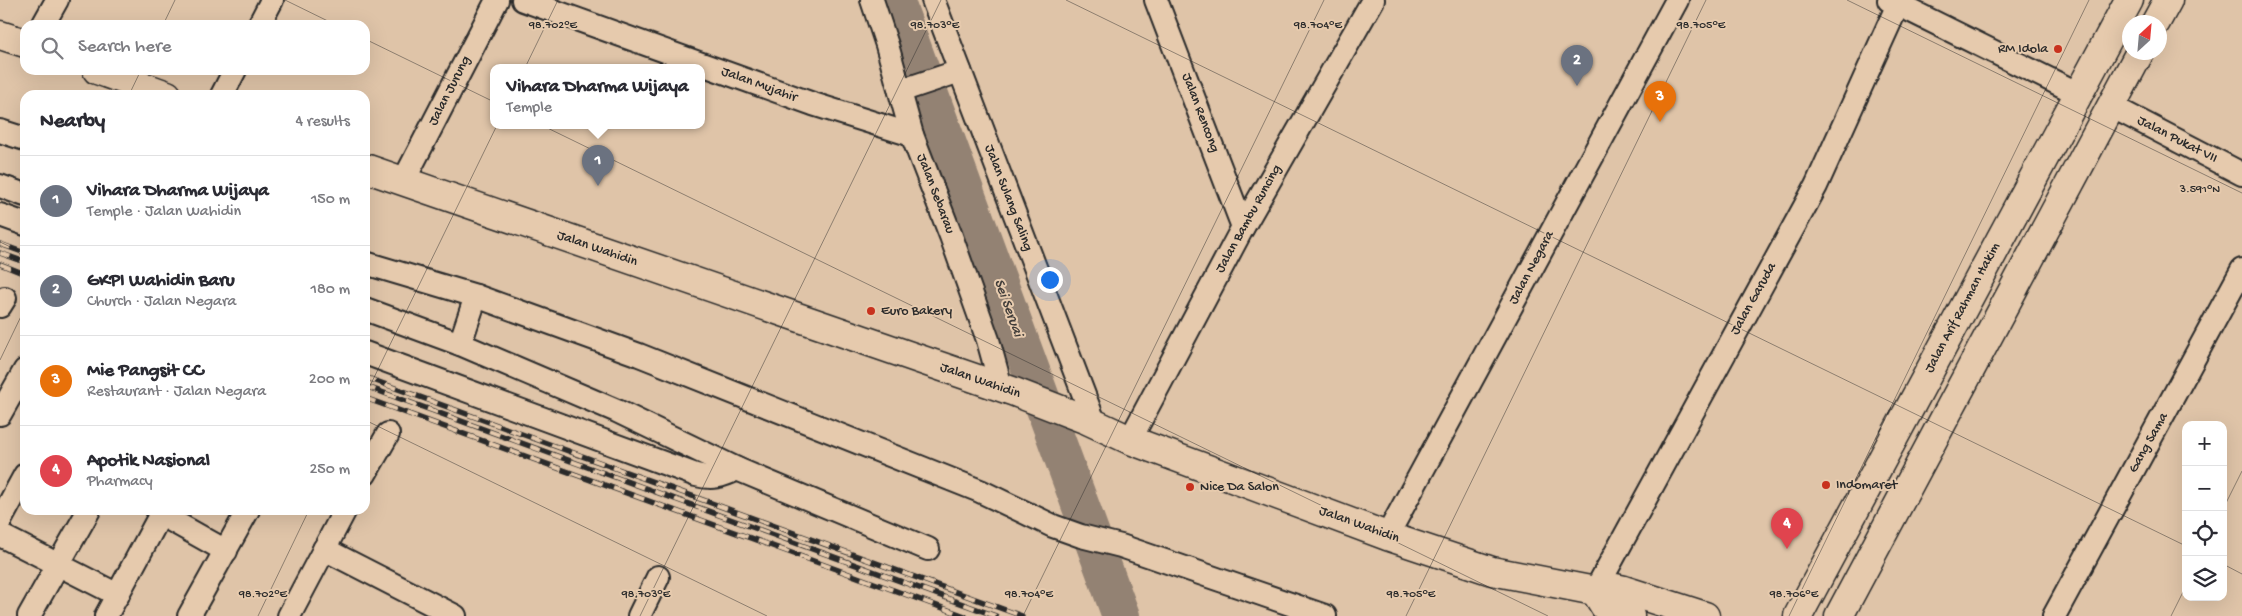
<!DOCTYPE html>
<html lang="en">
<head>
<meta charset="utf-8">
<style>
  :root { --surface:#fff; --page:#f7f7f7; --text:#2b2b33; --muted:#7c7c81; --line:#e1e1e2; --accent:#2563eb }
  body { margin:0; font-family:"Gochi Hand",sans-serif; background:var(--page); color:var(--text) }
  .controls { position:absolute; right:15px; bottom:15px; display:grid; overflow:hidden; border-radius:10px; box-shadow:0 5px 20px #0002 }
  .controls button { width:45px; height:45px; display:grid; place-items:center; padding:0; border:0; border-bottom:1px solid var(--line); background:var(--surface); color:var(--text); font:25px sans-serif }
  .compass { position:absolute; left:2122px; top:15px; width:45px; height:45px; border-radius:50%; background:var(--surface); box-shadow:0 5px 20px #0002; rotate:26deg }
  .you { position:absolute; left:1049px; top:279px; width:18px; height:18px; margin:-12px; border:4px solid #fff; border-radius:50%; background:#1a73e8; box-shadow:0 0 0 8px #1a73e833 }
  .badge { display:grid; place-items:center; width:32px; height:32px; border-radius:50%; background:var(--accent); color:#fff; font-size:16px; font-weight:700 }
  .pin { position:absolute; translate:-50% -41px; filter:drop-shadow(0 1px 2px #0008) }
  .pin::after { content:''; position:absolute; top:26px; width:18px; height:15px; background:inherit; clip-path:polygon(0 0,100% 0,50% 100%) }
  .popup { position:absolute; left:490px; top:64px; width:215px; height:65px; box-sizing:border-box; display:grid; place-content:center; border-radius:10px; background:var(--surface); filter:drop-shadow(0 1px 4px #0005); font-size:16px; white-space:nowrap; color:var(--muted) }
  .popup b { font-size:19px; color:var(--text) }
  .popup::after { content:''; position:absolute; left:50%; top:100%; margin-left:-10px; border:10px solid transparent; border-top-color:var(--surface) }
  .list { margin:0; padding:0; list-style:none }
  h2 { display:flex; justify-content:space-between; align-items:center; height:65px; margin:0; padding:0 20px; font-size:21px }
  h2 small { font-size:16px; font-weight:400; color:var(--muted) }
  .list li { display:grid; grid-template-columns:32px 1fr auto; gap:15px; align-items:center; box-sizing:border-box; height:90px; padding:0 20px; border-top:1px solid var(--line) }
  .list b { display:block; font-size:19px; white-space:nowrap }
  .list p { margin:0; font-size:16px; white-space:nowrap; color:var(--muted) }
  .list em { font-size:16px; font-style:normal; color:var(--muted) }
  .icon { flex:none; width:28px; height:28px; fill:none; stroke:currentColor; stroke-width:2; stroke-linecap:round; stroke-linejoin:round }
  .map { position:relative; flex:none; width:2242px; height:616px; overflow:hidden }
  .search { position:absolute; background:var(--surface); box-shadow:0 5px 20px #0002; left:20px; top:20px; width:350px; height:55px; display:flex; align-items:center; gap:12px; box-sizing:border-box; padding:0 18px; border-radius:15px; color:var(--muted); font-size:19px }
  .panel { position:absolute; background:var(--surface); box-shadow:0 5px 20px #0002; left:20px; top:90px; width:350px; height:425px; border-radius:15px }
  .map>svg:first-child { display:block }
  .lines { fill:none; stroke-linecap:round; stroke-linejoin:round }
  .river { stroke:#938273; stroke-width:38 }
  .minor-casing { stroke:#2b2b2b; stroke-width:26 }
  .tertiary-casing { stroke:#2b2b2b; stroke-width:31 }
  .primary-casing { stroke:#2b2b2b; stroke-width:31 }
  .minor { stroke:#e6caad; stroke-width:22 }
  .tertiary { stroke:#e6caad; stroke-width:28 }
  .primary { stroke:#e6caad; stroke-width:28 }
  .rail-casing { stroke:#2b2b2b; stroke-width:5.5 }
  .rail { stroke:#e6caad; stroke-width:4; stroke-dasharray:11; stroke-linecap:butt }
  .ticks { fill:none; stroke:#2b2b2b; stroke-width:1; stroke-opacity:0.45 }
  .poi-dot { fill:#c8321e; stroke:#e6caad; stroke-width:2 }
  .labels { text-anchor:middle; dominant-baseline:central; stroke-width:4; stroke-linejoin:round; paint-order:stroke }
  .poi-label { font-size:14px; fill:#2b2b2b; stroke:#e6caad; text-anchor:start }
  .street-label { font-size:14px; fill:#2b2b2b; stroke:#e6caad }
  .water-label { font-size:15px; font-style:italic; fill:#403c39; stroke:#e6caad }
  .ticks-label { font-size:12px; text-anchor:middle; fill:#2b2b2b; stroke:#e6caad; stroke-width:4; stroke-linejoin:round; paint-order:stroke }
</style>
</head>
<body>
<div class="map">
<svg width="2242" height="616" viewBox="0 0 2242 616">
  <rect width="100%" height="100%" fill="#dfc4a8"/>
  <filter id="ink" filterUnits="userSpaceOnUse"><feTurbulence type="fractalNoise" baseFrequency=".02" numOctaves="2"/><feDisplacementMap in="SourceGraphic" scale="10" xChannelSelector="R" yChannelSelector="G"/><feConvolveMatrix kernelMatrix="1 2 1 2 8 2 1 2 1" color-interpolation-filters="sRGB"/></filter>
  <g filter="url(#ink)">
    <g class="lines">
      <path class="river" d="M895,0L1121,616"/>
      <g class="minor-casing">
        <g id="minor">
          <path d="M523,0L813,104L912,135"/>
          <path d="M872,0L887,45L912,135L951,236L988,340L1001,387"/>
          <path d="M933,0L1095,424"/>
          <path d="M1156,0L1243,227"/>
          <path d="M1889,0L2079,94"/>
          <path d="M43,25L57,0"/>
          <path d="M259,25L272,0"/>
          <path d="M900,91L960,71"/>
          <path d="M222,95L235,70"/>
          <path d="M2111,106L2242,174"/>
          <path d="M0,131L25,139"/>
          <path d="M403,182L497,0"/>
          <path d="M0,186L25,195"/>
          <path d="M0,215L25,224"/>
          <path d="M365,263L476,296L639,355L980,491L1053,526L1081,536L1121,546L1325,616"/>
          <path d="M0,306L5,298"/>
          <path d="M365,309L460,344L617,411L737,469L928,549"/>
          <path d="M460,344L476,296"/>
          <path d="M365,353L696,475C712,479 721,477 737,469"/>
          <path d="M0,414L25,370"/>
          <path d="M1130,440L1243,227L1373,0"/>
          <path d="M365,474L388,434"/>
          <path d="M160,514L226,551"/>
          <path d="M0,521L25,475"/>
          <path d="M0,535L118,595"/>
          <path d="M1387,536L1677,0"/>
          <path d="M324,549L455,616"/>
          <path d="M1595,591L1816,186L1900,0"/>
          <path d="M29,616L89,510"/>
          <path d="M106,616L163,510"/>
          <path d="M189,616L248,510"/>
          <path d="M289,616L345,510"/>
          <path d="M639,616L658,577"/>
          <path d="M2054,616L2242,270"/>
        </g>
      </g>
      <g class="tertiary-casing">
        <g id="tertiary">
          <path d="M0,35L25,43"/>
          <path d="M97,70L167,95"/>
          <path d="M365,168L1012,391L1087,420L1130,440L1387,536L1492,571L1595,591L1615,588L1624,590L1705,616"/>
          <path d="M1595,591L1605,607L1630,616"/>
        </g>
      </g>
      <g class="primary-casing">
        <g id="primary">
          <path d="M2156,22L2168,0"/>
          <path d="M1798,616L2129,0"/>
          <path d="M1839,616L2140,52"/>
        </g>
      </g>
      <use href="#minor" class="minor"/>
      <use href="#tertiary" class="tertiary"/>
      <use href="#primary" class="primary"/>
      <g class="rail-casing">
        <g id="rail">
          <path d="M0,244L25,253"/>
          <path d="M0,253L25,262"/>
          <path d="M0,264L25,274"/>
          <path d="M365,377L1022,616"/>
          <path d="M365,386L996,616"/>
          <path d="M365,398L965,616"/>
        </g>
      </g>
      <use href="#rail" class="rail"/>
    </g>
  </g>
  <path class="ticks" d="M285,0L336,25M1066,0L2186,546M1847,0L2242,193M163,25L175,0M365,39L1548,616M129,95L141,70M0,242L25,254M0,360L25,308M365,396L558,0M365,420L767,616M2223,509L2242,471M2223,564L2242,574M258,616L309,510M640,616L941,0M1023,616L1324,0M1406,616L1706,0M1789,616L2089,0M2171,616L2186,586"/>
  <g class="poi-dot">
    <circle cx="2058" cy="49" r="5"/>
    <circle cx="871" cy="311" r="5"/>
    <circle cx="1826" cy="485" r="5"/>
    <circle cx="1190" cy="487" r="5"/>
  </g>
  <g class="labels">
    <g class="poi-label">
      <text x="2048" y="49" text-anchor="end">RM Idola</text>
      <text x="881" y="311">Euro Bakery</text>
      <text x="1836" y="485">Indomaret</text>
      <text x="1200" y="487">Nice Da Salon</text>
    </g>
    <g class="street-label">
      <text transform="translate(759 85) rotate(20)">Jalan Mujahir</text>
      <text transform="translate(450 91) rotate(-63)">Jalan Jurung</text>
      <text transform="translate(1200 113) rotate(69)">Jalan Rencong</text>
      <text transform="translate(2177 140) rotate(27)">Jalan Pukat VII</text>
      <text transform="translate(935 194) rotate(69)">Jalan Sebarau</text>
      <text transform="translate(1008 198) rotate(69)">Jalan Sulang Saling</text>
      <text transform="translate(1249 219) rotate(-61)">Jalan Bambu Runcing</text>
      <text transform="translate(597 249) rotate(19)">Jalan Wahidin</text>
      <text transform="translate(1532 268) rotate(-62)">Jalan Negara</text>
      <text transform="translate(1754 299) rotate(-61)">Jalan Garuda</text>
      <text transform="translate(1963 308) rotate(-62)">Jalan Arif Rahman Hakim</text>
      <text transform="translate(980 381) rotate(19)">Jalan Wahidin</text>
      <text transform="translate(2149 443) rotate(-61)">Gang Sama</text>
      <text transform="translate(1359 525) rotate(20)">Jalan Wahidin</text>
    </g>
    <g class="water-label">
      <text transform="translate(1008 308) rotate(70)">Sei Seruai</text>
    </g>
  </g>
  <g class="ticks-label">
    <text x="553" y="28">98.702°E</text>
    <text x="935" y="28">98.703°E</text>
    <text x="1318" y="28">98.704°E</text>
    <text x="1701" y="28">98.705°E</text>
    <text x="2200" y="192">3.591°N</text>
    <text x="263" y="597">98.702°E</text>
    <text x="646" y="597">98.703°E</text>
    <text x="1029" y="597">98.704°E</text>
    <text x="1411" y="597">98.705°E</text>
    <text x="1794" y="597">98.706°E</text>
  </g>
</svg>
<div class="controls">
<button>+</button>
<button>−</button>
<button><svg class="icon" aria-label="locate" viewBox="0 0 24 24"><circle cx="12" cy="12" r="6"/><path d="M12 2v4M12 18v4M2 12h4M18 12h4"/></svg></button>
<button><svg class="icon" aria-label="layers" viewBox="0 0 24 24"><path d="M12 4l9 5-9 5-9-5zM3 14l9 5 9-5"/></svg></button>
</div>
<svg class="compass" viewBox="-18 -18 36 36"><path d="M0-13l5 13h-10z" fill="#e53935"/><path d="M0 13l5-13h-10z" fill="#7c7c81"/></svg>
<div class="you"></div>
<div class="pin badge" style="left:598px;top:186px;background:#6b7280">1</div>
<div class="popup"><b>Vihara Dharma Wijaya</b>Temple</div>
<div class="pin badge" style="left:1577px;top:86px;background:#6b7280">2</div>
<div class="pin badge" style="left:1660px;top:122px;background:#e8710a">3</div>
<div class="pin badge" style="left:1787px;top:549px;background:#e0444e">4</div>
<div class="search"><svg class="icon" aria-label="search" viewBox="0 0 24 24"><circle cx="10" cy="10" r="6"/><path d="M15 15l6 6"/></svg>Search here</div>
<section class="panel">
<h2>Nearby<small>4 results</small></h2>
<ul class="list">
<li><span class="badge" style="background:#6b7280">1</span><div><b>Vihara Dharma Wijaya</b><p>Temple · Jalan Wahidin</p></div><em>150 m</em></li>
<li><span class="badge" style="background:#6b7280">2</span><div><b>GKPI Wahidin Baru</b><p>Church · Jalan Negara</p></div><em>180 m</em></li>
<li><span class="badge" style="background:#e8710a">3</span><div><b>Mie Pangsit CC</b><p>Restaurant · Jalan Negara</p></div><em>200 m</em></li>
<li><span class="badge" style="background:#e0444e">4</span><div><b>Apotik Nasional</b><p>Pharmacy</p></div><em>250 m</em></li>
</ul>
</section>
</div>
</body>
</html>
